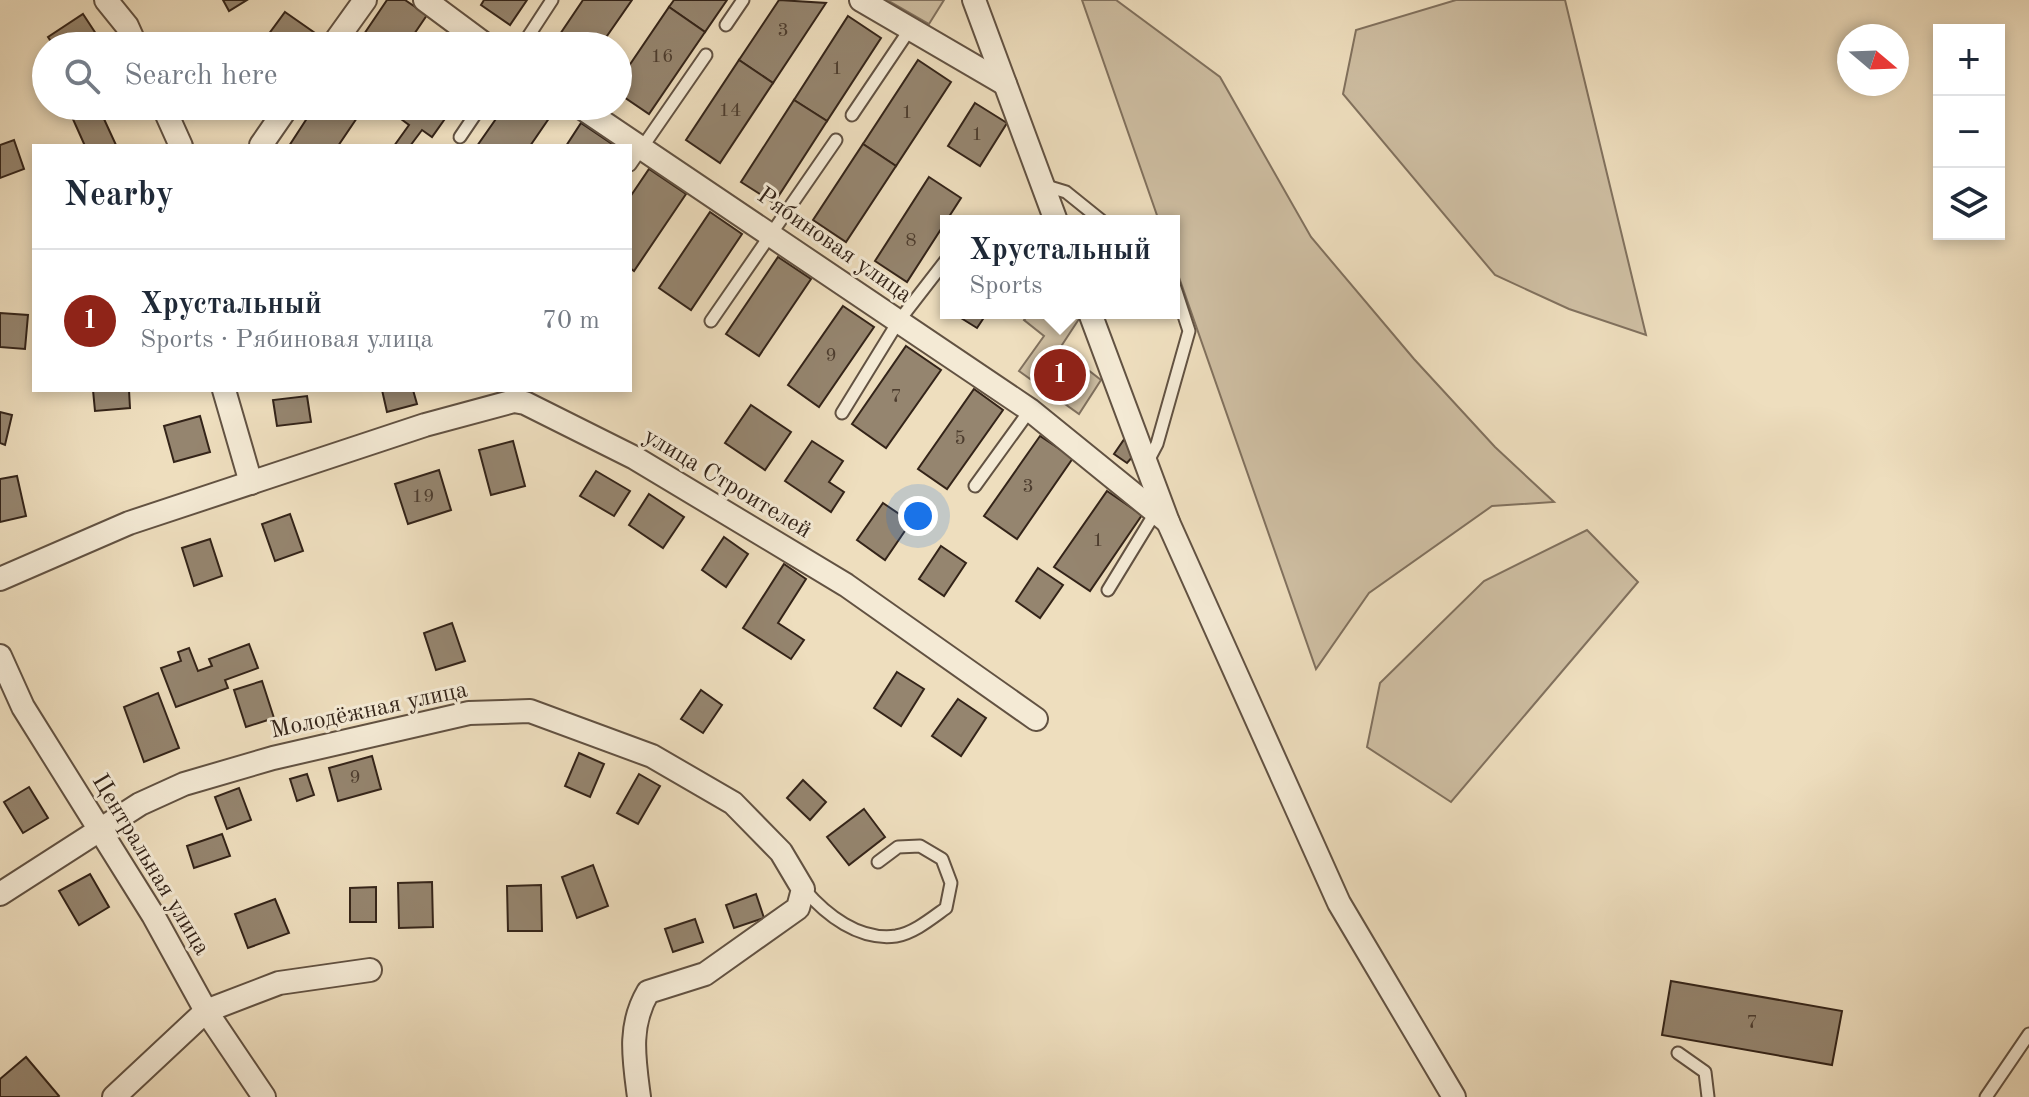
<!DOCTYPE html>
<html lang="en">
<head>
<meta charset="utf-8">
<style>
  :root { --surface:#fff; --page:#f2f2f3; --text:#1f2937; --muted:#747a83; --line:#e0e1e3; --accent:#8f2418 }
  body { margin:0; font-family:"Old Standard TT",serif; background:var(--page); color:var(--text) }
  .controls { position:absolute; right:24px; top:24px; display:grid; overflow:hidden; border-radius:0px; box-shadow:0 4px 12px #0003 }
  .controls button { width:72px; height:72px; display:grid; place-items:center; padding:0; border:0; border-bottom:2px solid var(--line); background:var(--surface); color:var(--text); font:40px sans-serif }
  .compass { position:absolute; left:1837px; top:24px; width:72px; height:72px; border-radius:50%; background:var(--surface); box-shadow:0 4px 12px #0003; rotate:109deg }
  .you { position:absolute; left:918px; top:516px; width:28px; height:28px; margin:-20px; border:6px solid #fff; border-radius:50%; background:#1a73e8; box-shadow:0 0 0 12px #1a73e833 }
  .badge { display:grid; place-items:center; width:52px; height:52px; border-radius:50%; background:var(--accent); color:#fff; font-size:26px; font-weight:700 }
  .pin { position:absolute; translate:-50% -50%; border:4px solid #fff; box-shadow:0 2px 8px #0006 }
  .popup { position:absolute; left:940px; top:215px; width:240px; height:104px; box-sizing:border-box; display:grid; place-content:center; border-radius:0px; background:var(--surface); filter:drop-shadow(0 2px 6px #0005); font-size:26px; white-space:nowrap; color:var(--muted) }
  .popup b { font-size:30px; color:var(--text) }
  .popup::after { content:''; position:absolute; left:50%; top:100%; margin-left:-16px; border:16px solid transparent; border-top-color:var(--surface) }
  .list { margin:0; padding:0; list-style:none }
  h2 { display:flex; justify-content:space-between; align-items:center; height:104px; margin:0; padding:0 32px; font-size:34px }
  h2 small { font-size:26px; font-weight:400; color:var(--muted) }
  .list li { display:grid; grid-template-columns:52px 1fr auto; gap:24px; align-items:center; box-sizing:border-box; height:144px; padding:0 32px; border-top:2px solid var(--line) }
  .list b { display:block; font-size:30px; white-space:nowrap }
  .list p { margin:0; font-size:26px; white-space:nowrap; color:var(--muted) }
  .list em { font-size:26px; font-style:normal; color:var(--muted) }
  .icon { flex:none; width:44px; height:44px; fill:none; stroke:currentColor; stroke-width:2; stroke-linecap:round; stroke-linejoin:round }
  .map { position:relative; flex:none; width:2029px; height:1097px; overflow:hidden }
  .search { position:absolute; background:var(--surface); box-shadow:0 4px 12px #0003; left:32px; top:32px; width:600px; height:88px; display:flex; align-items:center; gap:20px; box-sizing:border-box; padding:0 28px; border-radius:44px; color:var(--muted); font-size:30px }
  .panel { position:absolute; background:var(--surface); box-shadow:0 4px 12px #0003; left:32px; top:144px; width:600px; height:248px; border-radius:0px }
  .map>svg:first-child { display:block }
  .green { fill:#cebea2; stroke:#81715e; stroke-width:2 }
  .building { fill:#95856f; stroke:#342419; stroke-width:2 }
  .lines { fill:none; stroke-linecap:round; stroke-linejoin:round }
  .service-casing { stroke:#625242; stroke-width:15 }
  .minor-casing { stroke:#625242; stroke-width:26 }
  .service { stroke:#f4ead5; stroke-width:11 }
  .minor { stroke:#f4ead5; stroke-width:22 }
  .labels { text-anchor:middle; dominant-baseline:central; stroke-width:6; stroke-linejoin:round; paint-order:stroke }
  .number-label { font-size:20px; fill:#4c3c2e }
  .street-label { font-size:24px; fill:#342419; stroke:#f4ead5 }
</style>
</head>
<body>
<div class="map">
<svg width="2029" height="1097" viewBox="0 0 2029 1097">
  <rect width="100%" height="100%" fill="#eedebe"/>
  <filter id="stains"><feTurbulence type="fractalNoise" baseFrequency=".0025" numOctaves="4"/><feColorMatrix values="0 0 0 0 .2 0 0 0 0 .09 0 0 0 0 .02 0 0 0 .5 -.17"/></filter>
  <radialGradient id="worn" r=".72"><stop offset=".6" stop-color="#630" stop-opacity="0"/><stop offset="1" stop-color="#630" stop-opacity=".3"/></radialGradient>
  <g class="green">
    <path d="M887,0H944L929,24Z"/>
    <path d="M1082,0H1116L1220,77L1311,237L1414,359L1495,447L1554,502L1492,506L1369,593L1316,669L1174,263V221H1159Z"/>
    <path d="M1456,0H1565L1646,335L1569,309L1495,275L1343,94L1356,30Z"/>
    <path d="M1030,313L1081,316L1060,348L1101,380L1079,414L1019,371L1044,336L1024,320Z"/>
    <path d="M1587,530L1638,582L1451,802L1367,747L1380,683L1484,581Z"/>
  </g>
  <g class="building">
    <path d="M223,0H247L229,11Z"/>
    <path d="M387,0H405L427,15L406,46H356Z"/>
    <path d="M484,0H527L510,25L481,5Z"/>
    <path d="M583,0H632L600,46H552Z"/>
    <path d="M674,0H727L705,32L669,7Z"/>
    <path d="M779,0L826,3L773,83L739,60Z"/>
    <path d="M669,7L705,32L649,114L618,93V82Z"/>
    <path d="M285,12L315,33L306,46H260Z"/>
    <path d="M83,14L104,46H54L48,37Z"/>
    <path d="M848,16L881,38L827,121L794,100Z"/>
    <path d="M739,60L773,83L720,163L686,140Z"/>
    <path d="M918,60L951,82L896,166L863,144Z"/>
    <path d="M794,100L827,121L774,203L741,182Z"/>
    <path d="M975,103L1007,123L980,166L948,146Z"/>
    <path d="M98,106L116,145L114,146H85L72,117Z"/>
    <path d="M315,106H365L338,146H289Z"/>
    <path d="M404,106H454L432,137L422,130L410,146H394L409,125L397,116Z"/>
    <path d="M505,106H547L554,111L530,146H477Z"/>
    <path d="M581,123L615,146H566Z"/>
    <path d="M14,140L24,169L0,178V145Z"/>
    <path d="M863,144L896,166L846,242L813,220Z"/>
    <path d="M649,169L686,194L634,271L630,268V197Z"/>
    <path d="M929,177L961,198L907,282L875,261Z"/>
    <path d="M710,212L742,234L691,310L659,288Z"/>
    <path d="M778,257L811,279L759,356L726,334Z"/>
    <path d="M843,306L874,327L819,407L788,385Z"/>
    <path d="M0,313L28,315L25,349L0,347Z"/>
    <path d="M953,313H987L977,328Z"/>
    <path d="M906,346L941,370L886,448L852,424Z"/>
    <path d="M974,389L1003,410L947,489L918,469Z"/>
    <path d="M93,390H129L130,408L95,411Z"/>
    <path d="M382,390H413L417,404L387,412Z"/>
    <path d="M307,396L311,422L277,426L273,400Z"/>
    <path d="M751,405L791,432L765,470L725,443Z"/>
    <path d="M0,412L12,415L5,445L0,443Z"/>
    <path d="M200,416L210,452L174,462L164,426Z"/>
    <path d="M1040,436L1073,458L1017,539L984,516Z"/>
    <path d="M1125,438L1134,455L1127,463L1114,454Z"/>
    <path d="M513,441L525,486L491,495L479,450Z"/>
    <path d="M812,441L843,461L829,482L844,492L831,512L785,481Z"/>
    <path d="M439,470L451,510L408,524L395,484Z"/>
    <path d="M596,471L630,491L614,516L580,496Z"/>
    <path d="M17,476L26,516L0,522V479Z"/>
    <path d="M1107,491L1142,515L1090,591L1054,567Z"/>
    <path d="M649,494L684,517L663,548L629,525Z"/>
    <path d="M883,503L911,522L885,560L857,540Z"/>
    <path d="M290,514L303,551L275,561L262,524Z"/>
    <path d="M724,537L748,554L726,587L702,570Z"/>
    <path d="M210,539L222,576L194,586L182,548Z"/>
    <path d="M941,546L966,563L944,596L919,579Z"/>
    <path d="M784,564L806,579L778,623L804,640L791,659L743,628Z"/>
    <path d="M1038,568L1063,585L1040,618L1016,601Z"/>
    <path d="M452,623L465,661L436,670L424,633Z"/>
    <path d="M249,644L258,668L225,680L228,688L176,707L161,668L181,661L178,652L189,648L198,671L212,666L209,659Z"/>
    <path d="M897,672L924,689L901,726L874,708Z"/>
    <path d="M262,681L274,718L246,727L234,690Z"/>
    <path d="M701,690L722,705L703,733L681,719Z"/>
    <path d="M158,693L179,748L144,762L124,707Z"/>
    <path d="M958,699L986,718L961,756L932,736Z"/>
    <path d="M579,753L604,764L590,797L565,786Z"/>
    <path d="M372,756L381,789L338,801L329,768Z"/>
    <path d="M307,774L314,795L297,801L290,779Z"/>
    <path d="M639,774L660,786L638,824L617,813Z"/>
    <path d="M803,780L826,802L810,820L787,798Z"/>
    <path d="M29,787L48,818L23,833L4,802Z"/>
    <path d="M239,788L251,820L227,829L215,797Z"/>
    <path d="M864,809L885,837L849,865L827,837Z"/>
    <path d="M222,834L230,856L194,868L187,846Z"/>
    <path d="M593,865L608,906L577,918L562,877Z"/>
    <path d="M90,874L109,907L79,925L59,891Z"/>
    <path d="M432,882L433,927L399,928L398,883Z"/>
    <path d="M541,885L542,931H508L507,886Z"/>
    <path d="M376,887V922H350V888Z"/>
    <path d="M756,894L764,918L734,928L726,905Z"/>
    <path d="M275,899L289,933L248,948L235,914Z"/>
    <path d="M695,919L703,942L673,952L665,929Z"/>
    <path d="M1671,981L1842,1011L1832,1065L1662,1035Z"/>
    <path d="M26,1057L59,1096L58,1097H0V1079Z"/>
  </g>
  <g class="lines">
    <g class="service-casing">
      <g id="service">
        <path d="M726,25L743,0"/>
        <path d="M522,46L552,0"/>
        <path d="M852,115L910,29"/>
        <path d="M460,137L481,106"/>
        <path d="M630,165L706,55"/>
        <path d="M1043,185L1066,192L1102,221"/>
        <path d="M711,321L836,140"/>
        <path d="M842,413L898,322L946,260"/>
        <path d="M1147,463L1157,444L1189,331L1174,285"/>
        <path d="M975,486L1030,410"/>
        <path d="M1108,590L1155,513"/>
        <path d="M804,889C826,915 859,941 896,936C914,933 932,918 946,908L951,883L942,859L920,846L898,847L878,862"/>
        <path d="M1678,1053L1705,1072L1708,1097"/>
        <path d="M1986,1097L2029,1034"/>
      </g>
    </g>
    <g class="minor-casing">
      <g id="minor">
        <path d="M106,0L127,26L136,46"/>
        <path d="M425,0L487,46"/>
        <path d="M861,0L1005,84"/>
        <path d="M974,0L1056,221"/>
        <path d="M332,46L365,0"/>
        <path d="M163,106L181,146"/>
        <path d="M579,106L1030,410L1168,522"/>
        <path d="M261,145L288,106"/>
        <path d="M1090,313L1168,522L1339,903L1454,1097"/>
        <path d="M224,390L251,483"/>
        <path d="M0,579L129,523L425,425L514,401L525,403L635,458L846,585L1036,719"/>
        <path d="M0,656L23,707L153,915L206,1011L264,1097"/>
        <path d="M0,894L140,804L184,784L273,758L469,713L530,711L652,756L733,803L781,852L803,889L798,908L705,974L648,992C628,1026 634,1059 639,1097"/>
        <path d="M114,1097L206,1011L279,983L370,970"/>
      </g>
    </g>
    <use href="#service" class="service"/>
    <use href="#minor" class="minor"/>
  </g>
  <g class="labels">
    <g class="number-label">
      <text x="783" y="31">3</text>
      <text x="662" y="57">16</text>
      <text x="837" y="69">1</text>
      <text x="730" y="111">14</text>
      <text x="907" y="113">1</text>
      <text x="977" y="135">1</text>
      <text x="911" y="241">8</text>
      <text x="831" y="356">9</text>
      <text x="896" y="397">7</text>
      <text x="960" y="439">5</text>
      <text x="1028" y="487">3</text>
      <text x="423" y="497">19</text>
      <text x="1098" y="541">1</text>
      <text x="355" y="778">9</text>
      <text x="1752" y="1023">7</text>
    </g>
    <g class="street-label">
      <text transform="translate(834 246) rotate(35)">Рябиновая улица</text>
      <text transform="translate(727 484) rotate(31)">улица Строителей</text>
      <text transform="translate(369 711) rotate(-12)">Молодёжная улица</text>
      <text transform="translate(150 865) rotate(59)">Центральная улица</text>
    </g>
  </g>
  <rect width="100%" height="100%" filter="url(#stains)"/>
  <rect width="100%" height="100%" fill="url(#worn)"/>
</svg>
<div class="controls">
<button>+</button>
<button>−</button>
<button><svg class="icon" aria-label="layers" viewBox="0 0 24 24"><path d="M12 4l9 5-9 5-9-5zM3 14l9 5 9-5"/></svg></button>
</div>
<svg class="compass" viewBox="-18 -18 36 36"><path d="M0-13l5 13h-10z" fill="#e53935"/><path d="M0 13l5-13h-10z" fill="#747a83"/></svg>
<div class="you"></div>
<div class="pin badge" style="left:1060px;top:375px">1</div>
<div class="popup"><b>Хрустальный</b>Sports</div>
<div class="search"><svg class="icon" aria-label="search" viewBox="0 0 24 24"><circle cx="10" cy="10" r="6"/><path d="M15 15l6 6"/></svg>Search here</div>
<section class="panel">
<h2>Nearby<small></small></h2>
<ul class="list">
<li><span class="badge">1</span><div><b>Хрустальный</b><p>Sports · Рябиновая улица</p></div><em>70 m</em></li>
</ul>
</section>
</div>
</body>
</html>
